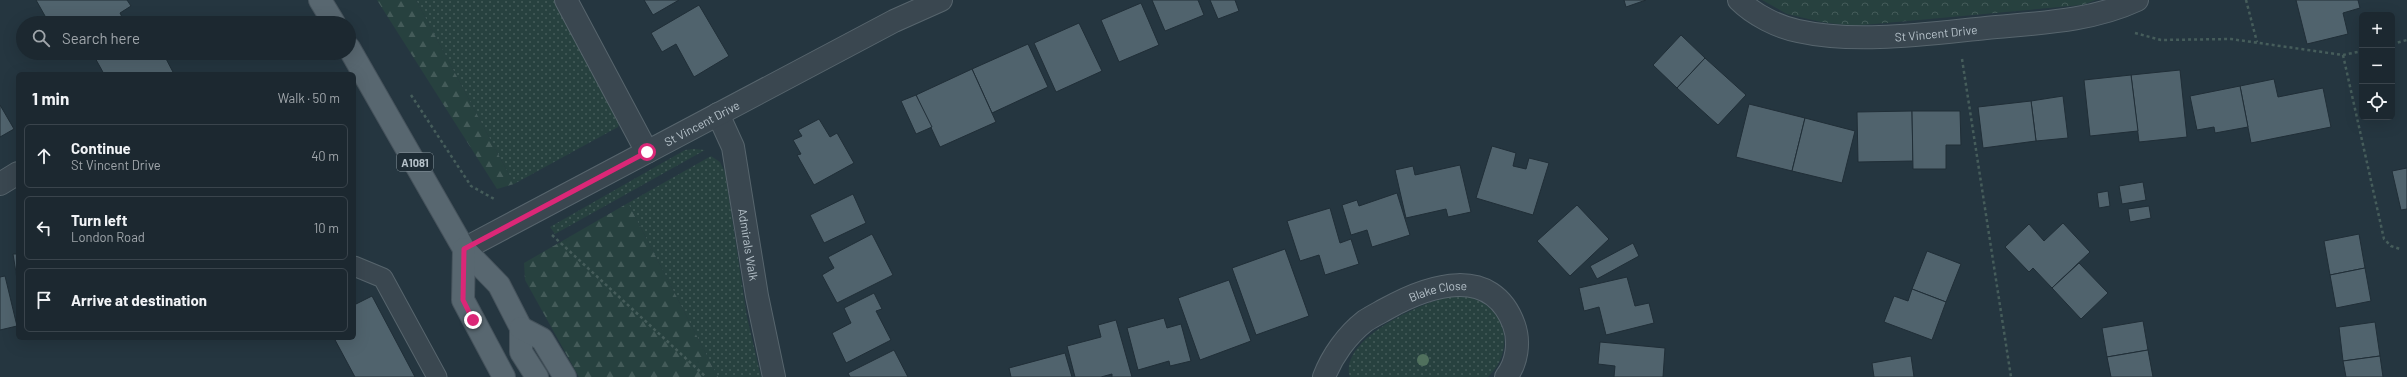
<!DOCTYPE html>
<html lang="en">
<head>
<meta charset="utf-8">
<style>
  :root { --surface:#1c2830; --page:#253038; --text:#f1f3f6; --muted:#a0a6ab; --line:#3a444c }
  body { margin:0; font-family:Barlow,sans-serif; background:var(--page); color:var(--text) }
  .controls { position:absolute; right:12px; top:12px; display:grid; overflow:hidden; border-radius:6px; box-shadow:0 4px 16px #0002 }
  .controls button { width:36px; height:36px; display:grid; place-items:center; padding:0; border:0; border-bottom:1px solid var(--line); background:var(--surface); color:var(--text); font:20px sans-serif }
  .stop { position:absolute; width:12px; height:12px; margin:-9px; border:3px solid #db2777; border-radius:50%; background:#fff }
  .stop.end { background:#db2777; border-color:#fff; box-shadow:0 1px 4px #0008 }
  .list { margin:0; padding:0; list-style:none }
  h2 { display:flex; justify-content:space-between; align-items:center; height:52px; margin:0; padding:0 16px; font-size:17px }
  h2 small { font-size:13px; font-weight:400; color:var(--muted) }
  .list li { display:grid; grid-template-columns:26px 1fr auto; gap:12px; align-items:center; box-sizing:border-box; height:64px; margin:0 8px 8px; padding:0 8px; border:1px solid var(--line); border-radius:6px }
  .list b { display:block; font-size:15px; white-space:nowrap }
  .list p { margin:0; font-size:13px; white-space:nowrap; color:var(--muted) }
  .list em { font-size:13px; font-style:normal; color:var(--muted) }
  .icon { flex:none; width:22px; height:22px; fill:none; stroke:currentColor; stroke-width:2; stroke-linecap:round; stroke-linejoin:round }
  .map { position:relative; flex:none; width:2407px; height:377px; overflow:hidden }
  .search { position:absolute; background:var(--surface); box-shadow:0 4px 16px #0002; left:16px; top:16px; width:340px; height:44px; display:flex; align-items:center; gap:10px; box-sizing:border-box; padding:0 14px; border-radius:22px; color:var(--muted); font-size:15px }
  .panel { position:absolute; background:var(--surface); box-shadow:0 4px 16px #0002; left:16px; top:72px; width:340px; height:268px; border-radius:6px }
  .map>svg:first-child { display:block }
  .grass { fill:url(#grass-dots) }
  .forest { fill:url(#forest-firs) }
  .park { fill:url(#park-crowns) }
  .building { fill:#50636d; stroke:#202e37 }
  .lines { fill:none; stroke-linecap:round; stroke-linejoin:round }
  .service-casing { stroke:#57656d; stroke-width:21 }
  .minor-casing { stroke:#57656d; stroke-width:24 }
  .primary-casing { stroke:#46535c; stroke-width:24 }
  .path { stroke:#465d5b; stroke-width:2.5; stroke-dasharray:3 3; stroke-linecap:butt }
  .service { stroke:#3a4750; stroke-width:19 }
  .minor { stroke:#3a4750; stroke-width:22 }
  .primary { stroke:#586770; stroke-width:22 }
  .tree { fill:#50705d }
  .route { stroke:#db2777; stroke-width:5 }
  .labels { text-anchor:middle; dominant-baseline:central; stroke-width:3; stroke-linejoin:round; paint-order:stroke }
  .shield { fill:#1e2c35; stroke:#88959d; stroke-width:1 }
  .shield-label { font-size:11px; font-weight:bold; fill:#b6c2ca }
  .street-label { font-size:12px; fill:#b6c2ca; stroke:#1e2c35 }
</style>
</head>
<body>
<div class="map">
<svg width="2407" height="377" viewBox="0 0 2407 377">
  <defs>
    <pattern id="grass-dots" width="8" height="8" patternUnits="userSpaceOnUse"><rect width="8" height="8" fill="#27413f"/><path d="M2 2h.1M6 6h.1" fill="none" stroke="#445b59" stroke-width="1.8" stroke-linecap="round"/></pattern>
    <pattern id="forest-firs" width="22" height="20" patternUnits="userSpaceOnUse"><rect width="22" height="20" fill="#27413f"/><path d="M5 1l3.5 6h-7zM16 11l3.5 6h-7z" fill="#445b59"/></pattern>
    <pattern id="park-crowns" width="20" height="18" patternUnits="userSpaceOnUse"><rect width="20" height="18" fill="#27413f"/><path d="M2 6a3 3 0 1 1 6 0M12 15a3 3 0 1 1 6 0" fill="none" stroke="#445b59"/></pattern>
  </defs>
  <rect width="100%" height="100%" fill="#253640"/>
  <g class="grass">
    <path d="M416,0H555L620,119L618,127L514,184Z"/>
    <path d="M693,149L705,150L555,234L550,227L685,150Z"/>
    <path d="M711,156L720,162L725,172L747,317L761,377H718L628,203Z"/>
    <path d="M1447,297C1455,297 1465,296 1472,298C1508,310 1515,352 1488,377H1350C1339,339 1418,305 1447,297Z"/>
  </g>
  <g class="forest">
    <path d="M377,0H416L514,184L497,189Z"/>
    <path d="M628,203L718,377H579L525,280L524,263Z"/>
  </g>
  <path class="park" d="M1762,0H2096L2082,5L1853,26L1821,22L1787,14Z"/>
  <g class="building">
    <path d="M36,0H127L131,6L120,13L125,23H49Z"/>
    <path d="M644,0H679L653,15Z"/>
    <path d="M1152,0H1198L1204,15L1165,31Z"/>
    <path d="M1210,0H1235L1239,11L1218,19Z"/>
    <path d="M1624,0H1646L1626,7Z"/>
    <path d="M2296,0H2358L2360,8L2343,13L2348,34L2307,44Z"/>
    <path d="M1141,3L1159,45L1119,62L1101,20Z"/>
    <path d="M699,5L729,56L694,77L676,44L662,52L651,33Z"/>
    <path d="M1079,23L1102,71L1056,92L1034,43Z"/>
    <path d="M1681,35L1705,58L1677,88L1653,65Z"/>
    <path d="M1028,44L1048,87L992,113L972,69Z"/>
    <path d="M100,53H163L174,74H104L94,56Z"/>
    <path d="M1705,58L1746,95L1718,125L1677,88Z"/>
    <path d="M972,69L996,122L940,147L916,95Z"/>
    <path d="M2180,70L2187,137L2139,142L2131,75Z"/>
    <path d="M2131,75L2138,131L2090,136L2084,80Z"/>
    <path d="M2274,79L2278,97L2323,88L2331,127L2251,143L2240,86Z"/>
    <path d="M2240,86L2248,127L2215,133L2214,127L2197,130L2190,96Z"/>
    <path d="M916,95L932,127L916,134L901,101Z"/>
    <path d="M2063,96L2068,138L2036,141L2031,101Z"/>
    <path d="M2031,101L2036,141L1983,148L1978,107Z"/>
    <path d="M1749,104L1805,118L1792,171L1736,157Z"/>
    <path d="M0,105L14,129L0,137Z"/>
    <path d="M1912,111L1913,161L1858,162L1857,112Z"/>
    <path d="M1912,111H1960L1961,145H1946V169H1913Z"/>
    <path d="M1805,118L1855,131L1842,183L1792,171Z"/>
    <path d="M819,119L830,137L837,133L854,163L814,185L797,155L801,154L793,140L802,136L798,130Z"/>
    <path d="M1492,146L1516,153L1513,166L1526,169L1529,158L1549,163L1533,215L1476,198Z"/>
    <path d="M1460,165L1471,212L1448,217L1446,209L1406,218L1395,170L1413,166L1415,175Z"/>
    <path d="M2407,168V209L2401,210L2392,171Z"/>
    <path d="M2143,182L2146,200L2122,204L2119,186Z"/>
    <path d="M2108,191L2110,206L2099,208L2097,193Z"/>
    <path d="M1397,193L1410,235L1372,247L1367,230L1351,235L1342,205L1357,200L1359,206Z"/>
    <path d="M853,194L866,223L824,243L810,215Z"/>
    <path d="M1577,205L1609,239L1570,276L1537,241Z"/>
    <path d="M2149,206L2151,218L2130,222L2128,209Z"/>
    <path d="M1330,208L1340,243L1351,239L1359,264L1325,275L1319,255L1300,261L1287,221Z"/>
    <path d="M2063,223L2090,252L2052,288L2033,268L2029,272L2005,247L2029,224L2044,241Z"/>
    <path d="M872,234L893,275L837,303L822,275L834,268L828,257Z"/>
    <path d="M2359,234L2365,268L2330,275L2324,241Z"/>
    <path d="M1633,243L1639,256L1597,279L1590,266Z"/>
    <path d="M1285,249L1309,316L1256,335L1232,268Z"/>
    <path d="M1927,251L1961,264L1946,302L1912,289Z"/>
    <path d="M13,254H18V285Z"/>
    <path d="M2079,263L2108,293L2081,319L2052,288Z"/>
    <path d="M2365,268L2371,301L2336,308L2330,275Z"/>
    <path d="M5,276L17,326L0,330V277Z"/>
    <path d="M1627,277L1635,306L1649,303L1654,323L1606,335L1599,307L1584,311L1579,288Z"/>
    <path d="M1229,280L1251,341L1200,360L1178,298Z"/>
    <path d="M1912,289L1946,302L1932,340L1884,322L1894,296L1908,301Z"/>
    <path d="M874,293L882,309L876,311L891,340L846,363L832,333L851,323L844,308Z"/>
    <path d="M372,296L415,377H355L334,338H354V305Z"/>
    <path d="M1164,318L1167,328L1181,324L1191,361L1170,366L1169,361L1138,370L1127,328Z"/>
    <path d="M1116,320L1132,377H1112V374L1101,377H1075L1067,346L1101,337L1098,325Z"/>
    <path d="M2143,321L2148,350L2107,357L2102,328Z"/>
    <path d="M2375,322L2380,356L2343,361L2339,327Z"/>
    <path d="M1600,342L1665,348L1663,377H1614L1615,366L1598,364Z"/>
    <path d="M894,350L908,377H850L848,373Z"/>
    <path d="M2148,350L2153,377H2111L2107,357Z"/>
    <path d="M1065,353L1072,377H1011L1009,368Z"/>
    <path d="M1911,356L1914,377H1874L1872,363Z"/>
    <path d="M2380,356L2383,377H2346L2343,361Z"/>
  </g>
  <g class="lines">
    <g class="service-casing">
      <path id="service" d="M354,266L383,278L437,377"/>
    </g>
    <g class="minor-casing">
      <g id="minor">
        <path d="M566,0L647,152"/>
        <path id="s1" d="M1739,0C1754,15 1778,27 1798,31C1856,44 1926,34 1986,28C2037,23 2090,22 2137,0"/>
        <path id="s2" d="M718,114L733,147L757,296L774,377"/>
        <path d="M0,184L18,173"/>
        <path id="s3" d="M464,249L894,21L941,0"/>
        <path id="s4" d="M1324,377C1332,356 1347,335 1365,321C1371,317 1379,313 1386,309C1429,285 1492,264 1514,325C1520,342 1517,363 1506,377"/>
      </g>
    </g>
    <g class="primary-casing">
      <g id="primary">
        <path d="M320,0L334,23"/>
        <path d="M349,48L464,249L499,285L521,328V352L537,377"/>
        <path d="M464,249L463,300L504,377"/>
        <path d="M521,328L542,339L565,377"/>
      </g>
    </g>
    <g class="path">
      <path d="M2246,0L2257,42"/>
      <path d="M2135,33L2161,40L2231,39L2343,55L2362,51"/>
      <path d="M2392,44L2407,40"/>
      <path d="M2343,55L2384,239L2391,246L2400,249"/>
      <path d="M1962,59L2011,377"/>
      <path d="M411,95L471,186L496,200"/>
      <path d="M552,235L706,377"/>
    </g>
    <use href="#service" class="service"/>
    <use href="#minor" class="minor"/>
    <use href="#primary" class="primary"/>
  </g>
  <circle class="tree" cx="1423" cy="360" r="6"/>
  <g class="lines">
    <path class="route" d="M473,320L463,300L464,249L647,152"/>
  </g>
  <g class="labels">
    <rect class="shield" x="397" y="153" width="36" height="18" rx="3"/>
    <g class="shield-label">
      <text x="415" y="162">A1081</text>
    </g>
    <g class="street-label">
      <text stroke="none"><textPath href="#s1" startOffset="206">St Vincent Drive</textPath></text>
      <text stroke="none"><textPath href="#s3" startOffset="269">St Vincent Drive</textPath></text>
      <text stroke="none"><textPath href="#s2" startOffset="135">Admirals Walk</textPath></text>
      <text stroke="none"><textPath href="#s4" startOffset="150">Blake Close</textPath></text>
    </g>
  </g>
</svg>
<div class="controls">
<button>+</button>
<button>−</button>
<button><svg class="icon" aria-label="locate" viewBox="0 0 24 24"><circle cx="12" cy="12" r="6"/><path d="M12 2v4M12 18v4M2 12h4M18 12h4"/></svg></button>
</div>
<div class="stop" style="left:647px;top:152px"></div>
<div class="stop end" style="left:473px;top:320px"></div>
<div class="search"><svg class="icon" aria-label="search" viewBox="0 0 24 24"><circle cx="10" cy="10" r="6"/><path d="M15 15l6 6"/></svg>Search here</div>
<section class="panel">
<h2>1 min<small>Walk · 50 m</small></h2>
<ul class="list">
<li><svg class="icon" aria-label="ahead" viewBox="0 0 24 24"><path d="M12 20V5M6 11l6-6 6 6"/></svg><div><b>Continue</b><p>St Vincent Drive</p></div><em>40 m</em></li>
<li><svg class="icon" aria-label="left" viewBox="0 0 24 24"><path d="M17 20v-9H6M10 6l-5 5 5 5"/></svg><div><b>Turn left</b><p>London Road</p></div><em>10 m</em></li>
<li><svg class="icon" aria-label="arrive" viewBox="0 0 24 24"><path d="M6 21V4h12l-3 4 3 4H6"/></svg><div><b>Arrive at destination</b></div></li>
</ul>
</section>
</div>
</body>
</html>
